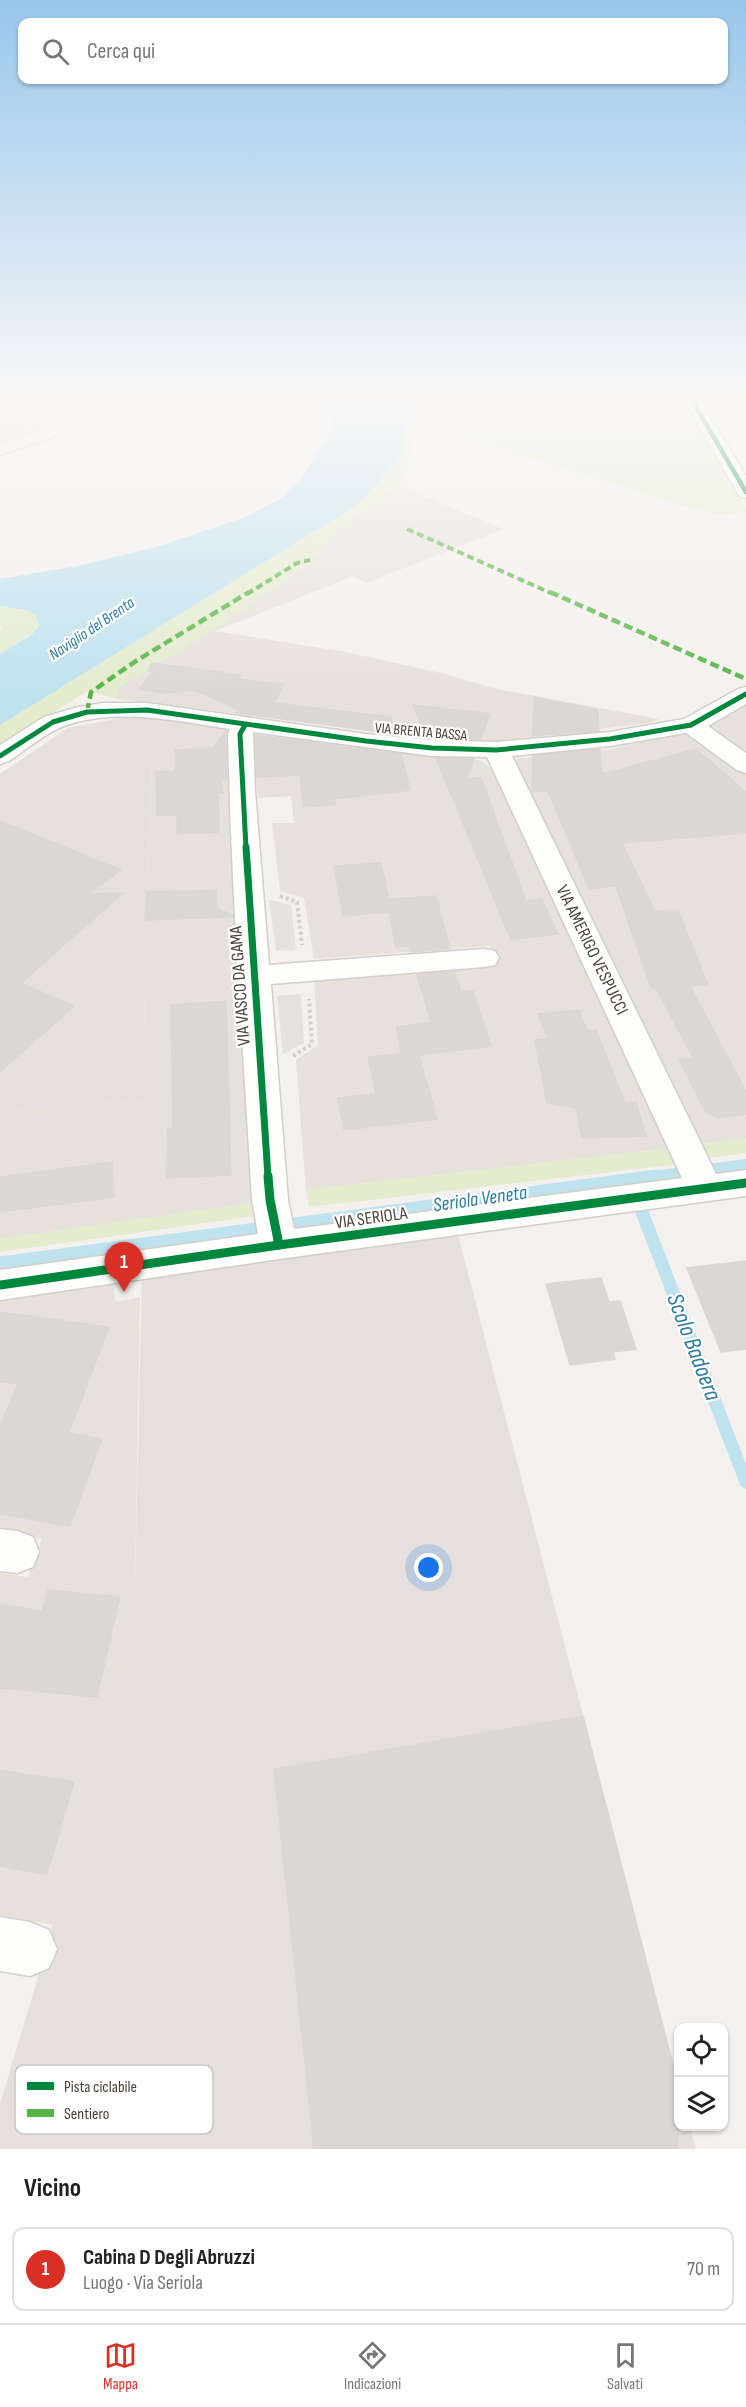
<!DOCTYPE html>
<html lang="it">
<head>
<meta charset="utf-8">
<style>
  :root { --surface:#fff; --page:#f6f6f6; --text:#222; --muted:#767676; --line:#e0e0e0; --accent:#d93025 }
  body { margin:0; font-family:"Sofia Sans Condensed",sans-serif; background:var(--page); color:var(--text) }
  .controls { position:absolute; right:18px; bottom:18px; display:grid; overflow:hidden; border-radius:12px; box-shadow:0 2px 4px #0004 }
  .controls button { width:54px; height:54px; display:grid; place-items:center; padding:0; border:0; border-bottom:2px solid var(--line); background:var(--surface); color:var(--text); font:30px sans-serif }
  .you { position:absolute; left:429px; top:1568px; width:21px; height:21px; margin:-15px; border:4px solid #fff; border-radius:50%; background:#1a73e8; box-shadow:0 0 0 9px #1a73e833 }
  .badge { display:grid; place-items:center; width:39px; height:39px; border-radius:50%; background:var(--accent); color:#fff; font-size:20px; font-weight:700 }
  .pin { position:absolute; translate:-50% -50px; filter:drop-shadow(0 2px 3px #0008) }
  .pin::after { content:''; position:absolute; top:32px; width:21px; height:18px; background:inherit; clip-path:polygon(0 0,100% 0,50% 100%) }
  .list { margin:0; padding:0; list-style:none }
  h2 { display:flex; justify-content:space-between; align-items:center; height:78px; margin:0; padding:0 24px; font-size:26px }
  h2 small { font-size:20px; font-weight:400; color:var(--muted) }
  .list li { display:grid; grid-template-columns:39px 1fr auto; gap:18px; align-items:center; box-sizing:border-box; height:84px; margin:0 12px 12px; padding:0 12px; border:2px solid var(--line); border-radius:12px }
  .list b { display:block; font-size:22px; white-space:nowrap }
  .list p { margin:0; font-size:20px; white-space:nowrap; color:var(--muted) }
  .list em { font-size:20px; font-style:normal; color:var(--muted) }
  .icon { flex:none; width:33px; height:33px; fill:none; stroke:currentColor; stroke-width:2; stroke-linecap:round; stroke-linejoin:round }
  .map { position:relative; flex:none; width:746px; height:2149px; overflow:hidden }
  .search { position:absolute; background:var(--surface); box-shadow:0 2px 4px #0004; left:18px; right:18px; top:18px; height:66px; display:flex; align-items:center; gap:15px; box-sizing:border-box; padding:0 21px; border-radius:12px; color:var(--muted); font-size:22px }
  .sheet { height:174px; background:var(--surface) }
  nav { display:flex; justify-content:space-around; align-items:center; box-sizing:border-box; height:84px; border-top:2px solid var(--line); background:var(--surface); font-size:16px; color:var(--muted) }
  nav a { display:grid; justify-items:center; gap:3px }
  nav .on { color:var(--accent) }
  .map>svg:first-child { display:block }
  .residential { fill:#e7e1db }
  .industrial { fill:#e5e0dd }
  .green { fill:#e4ecce }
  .parking { fill:#e5e1de }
  .water { fill:#bfe2ef }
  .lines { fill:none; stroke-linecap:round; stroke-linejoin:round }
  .stream-far1 { stroke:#bfe2ef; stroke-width:10 }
  .stream { stroke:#bfe2ef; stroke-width:13 }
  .building { fill:#dbd7d4; stroke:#dbd7d3; stroke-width:1.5 }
  .minor-casing { stroke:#d1cecb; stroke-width:3 }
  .major-casing { stroke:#d5cabb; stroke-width:3 }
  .path { stroke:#d3d0cc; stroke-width:4; stroke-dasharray:3 3; stroke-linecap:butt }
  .minor { fill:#fdfdfc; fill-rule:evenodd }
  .major { fill:#f1ede5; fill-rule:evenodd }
  .quiet-far1 { stroke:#57b346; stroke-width:4; stroke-dasharray:7 4; stroke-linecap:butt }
  .quiet { stroke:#57b346; stroke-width:4.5; stroke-dasharray:9 4.5; stroke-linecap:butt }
  .cycleway-far3-casing { stroke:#fff; stroke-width:7 }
  .cycleway-far2-casing { stroke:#fff; stroke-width:8 }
  .cycleway-far1-casing { stroke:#fff; stroke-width:10 }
  .cycleway-casing { stroke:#fff; stroke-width:13 }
  .cycleway-far3 { stroke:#00873e; stroke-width:4.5 }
  .cycleway-far2 { stroke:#00873e; stroke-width:5 }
  .cycleway-far1 { stroke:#00873e; stroke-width:7 }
  .cycleway { stroke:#00873e; stroke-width:9 }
  .labels { text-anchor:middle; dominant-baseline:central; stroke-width:4.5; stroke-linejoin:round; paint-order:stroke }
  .far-street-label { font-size:15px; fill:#4a4139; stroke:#fff }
  .far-water-label { font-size:16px; font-style:italic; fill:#2d7b9d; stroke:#fff }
  .street-label { font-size:18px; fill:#4a4139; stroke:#fff }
  .water-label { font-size:20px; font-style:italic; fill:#2d7b9d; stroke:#fff }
  .near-water-label { font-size:24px; font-style:italic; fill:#2d7b9d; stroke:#fff }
  .key { fill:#fff; stroke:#c9c6c4; stroke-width:1.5 }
  .key-label { font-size:16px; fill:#4a4139 }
</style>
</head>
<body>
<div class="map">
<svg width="746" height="2149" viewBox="0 0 746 2149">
  <rect width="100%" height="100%" fill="#f3f0ed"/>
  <g class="residential">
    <path d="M397,485L504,529L366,583L353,576L215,631L346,652L441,673L497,689L659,719L648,723L480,743L118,699L116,689L213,630L306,565L344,524Z"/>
    <path d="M746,702V756L708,726Z"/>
    <path d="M154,719L227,729L253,1203L0,1239V1111L144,1101L145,920Z"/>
    <path d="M683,734L695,735L746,771V1139L701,1144L511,759L593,752Z"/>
    <path d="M260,735L356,749L479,760L493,769L674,1148L306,1190L296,1060L318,1045L314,980L497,963L490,946L314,959L304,898L280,891L272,823H294L291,796L258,798L251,739Z"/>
    <path d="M113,1283L115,1302L140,1297L134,1633L53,1925L0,1915V1573L28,1577L42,1539L0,1532V1301Z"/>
  </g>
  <g class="industrial">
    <path d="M133,716L154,719L145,920L144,1101L0,1111V774L68,728Z"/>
    <path d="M458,1235L678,2081V2126L690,2127L696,2149H0V2104L37,1981L134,1633L142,1276Z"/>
  </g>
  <g class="green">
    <path d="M401,395H619L628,425H698L746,508V512L718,515L684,506L517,454L447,428L415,408L409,464L397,485L344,524L306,565L213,630L116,689L118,699L87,691L0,747V725L357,505L407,413Z"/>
    <path d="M0,606L26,610L36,616L39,626L32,633L0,654V631L2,627H0Z"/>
    <path d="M746,1139V1153L708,1158L701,1144Z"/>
    <path d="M674,1148L681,1164L309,1207L306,1190Z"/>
    <path d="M253,1203L255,1216L0,1252V1239Z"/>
  </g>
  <g class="parking">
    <path d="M106,395L122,400L0,441V408L19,402L47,414Z"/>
    <path d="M619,395H673L687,425H628Z"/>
    <path d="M269,900L291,905L296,950L276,951Z"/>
    <path d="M301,994L304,1043L283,1054L277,996Z"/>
  </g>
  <path class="water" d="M331,395H401L407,413L401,457L357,505L0,725V654L32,634L39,626L36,616L26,610L0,606V579L78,566L156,547L243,518L282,498L302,478L332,427Z"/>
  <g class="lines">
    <path class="stream-far1" d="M646,1177L746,1164"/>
    <g class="stream">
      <path d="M642,1212L746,1482"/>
      <path d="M0,1263L657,1176"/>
    </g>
  </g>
  <g class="building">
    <path d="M151,663L241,675L238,679L284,684L274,703L391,717L396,734L236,713L239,710L194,690L163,693L139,689L153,672L149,671Z"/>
    <path d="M534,697L598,710L599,731L533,736Z"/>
    <path d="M413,705L490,714L481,739L427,737Z"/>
    <path d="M225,731L227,779H221L223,793H218L219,832L177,834V815H157L156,772L175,771V750L214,748Z"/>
    <path d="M255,735L401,754L410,790L335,799L336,805L303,807L300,775L257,777Z"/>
    <path d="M600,749L602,774L696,749L746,792V833L622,843L655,911L678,910L708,985L690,986L746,1091V1114L717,1118L705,1111L679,1060L693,1058L656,988H651L616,886L589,889L548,791L532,792L533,756Z"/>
    <path d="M436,758L474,759L467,779L481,777L526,901L542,899L558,934L511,940Z"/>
    <path d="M0,821L121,870L89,894L123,893L21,983L74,1006L0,1072Z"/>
    <path d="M381,863L389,899L436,896L450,949L410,952L409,946L396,947L389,912L343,916L334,866Z"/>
    <path d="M216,890V908L233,915V917L145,920L147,892Z"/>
    <path d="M455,972L461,992L473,991L491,1046L419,1055L437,1119L344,1130L338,1098L376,1094L368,1057L401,1054L396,1027L431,1023L417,975Z"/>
    <path d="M226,1001L231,1175L166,1178L168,1128H173L171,1005Z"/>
    <path d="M579,1010L587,1031L596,1030L625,1103L636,1102L646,1136L582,1138L576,1108L547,1103L535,1040L548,1039L538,1014Z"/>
    <path d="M112,1162L114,1197L0,1212V1177Z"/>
    <path d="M746,1261V1349L721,1352L687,1268Z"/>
    <path d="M601,1278L609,1302L620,1301L636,1349L613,1352L615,1359L570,1365L546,1284Z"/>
    <path d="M0,1312L109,1327L69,1433L102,1439L70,1526L0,1514V1425L18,1384L0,1382Z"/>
    <path d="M48,1590L120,1597L97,1697L0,1688V1604L42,1611Z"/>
    <path d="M583,1716L678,2085V2149H314L274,1769Z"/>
    <path d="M0,1770L74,1782L47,1875L0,1866Z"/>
  </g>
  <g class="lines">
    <g class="minor-casing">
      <g id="minor">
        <path d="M681,395H697L746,476V498L739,496L737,492Z"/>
        <path d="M746,687V704L708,726L746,753V773L737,770L686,733L610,746L512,756L716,1174L746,1170V1196L279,1259L0,1300V1270L258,1234L252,1200C243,1044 231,890 228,734L230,729C176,721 117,707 64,726C45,733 26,750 9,761L0,764V745L44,717L78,707L103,703H147L366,734L432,740L496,742L610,732L684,719L738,689ZM253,732L432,756L487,757L682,1178L294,1229L288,1200L271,984L484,967L495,965L499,958L495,951L484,949L269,965L255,790Z"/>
        <path d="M0,1529L17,1531L33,1537L39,1552L33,1567L17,1573L0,1571Z"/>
        <path d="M0,1917L30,1922L49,1930L57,1949L49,1968L30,1976L0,1971Z"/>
      </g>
    </g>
    <g class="major-casing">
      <path id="major" d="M142,395H167L165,398L0,455V444Z"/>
    </g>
    <g class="path">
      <path d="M280,896L297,902L302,945"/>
      <path d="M293,1056L312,1044L309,999"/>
    </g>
    <use href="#minor" class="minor"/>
    <use href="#major" class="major"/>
    <g class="quiet-far1">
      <path d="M407,529L553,594"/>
      <path d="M247,594L297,563L310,560"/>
    </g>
    <g class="quiet">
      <path d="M550,592L746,679"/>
      <path d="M87,712L91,692L136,661L249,592"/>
    </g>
    <g class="cycleway-far3-casing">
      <path id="cycleway-far3" d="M689,395L746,492"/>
    </g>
    <g class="cycleway-far2-casing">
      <g id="cycleway-far2">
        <path d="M245,725L240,734L246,848"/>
        <path d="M0,756L53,722L87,712L147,710L366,741L432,748L496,750L610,739L691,725L746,694"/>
      </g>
    </g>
    <g class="cycleway-far1-casing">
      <path id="cycleway-far1" d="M246,847L268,1177"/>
    </g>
    <g class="cycleway-casing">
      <g id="cycleway">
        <path d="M268,1176L270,1200L279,1245"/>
        <path d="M0,1285L279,1245L746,1183"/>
      </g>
    </g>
    <use href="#cycleway-far3" class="cycleway-far3"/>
    <use href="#cycleway-far2" class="cycleway-far2"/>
    <use href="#cycleway-far1" class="cycleway-far1"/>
    <use href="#cycleway" class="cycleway"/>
  </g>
  <linearGradient id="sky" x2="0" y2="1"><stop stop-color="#97c6eb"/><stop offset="0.57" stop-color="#faf8f7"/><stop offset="1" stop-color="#faf8f7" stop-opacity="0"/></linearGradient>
  <rect width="746" height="696" fill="url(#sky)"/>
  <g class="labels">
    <g class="far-street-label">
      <text transform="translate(421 732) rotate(5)">VIA BRENTA BASSA</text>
    </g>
    <g class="far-water-label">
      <text transform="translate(92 629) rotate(-34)">Naviglio del Brenta</text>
    </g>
    <g class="street-label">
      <text transform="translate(592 950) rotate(64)">VIA AMERIGO VESPUCCI</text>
      <text transform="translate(240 986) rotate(-94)">VIA VASCO DA GAMA</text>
      <text transform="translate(371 1218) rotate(-8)">VIA SERIOLA</text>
    </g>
    <g class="water-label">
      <text transform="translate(480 1199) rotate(-8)">Seriola Veneta</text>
    </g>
    <g class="near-water-label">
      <text transform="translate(694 1347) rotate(69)">Scolo Badoera</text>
    </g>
  </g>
  <rect x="15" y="2065" width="198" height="69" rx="9" class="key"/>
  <rect x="27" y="2082" width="27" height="8" fill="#00873e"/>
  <rect x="27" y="2109" width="27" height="8" fill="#57b346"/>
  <g class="key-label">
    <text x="64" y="2092">Pista ciclabile</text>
    <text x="64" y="2119">Sentiero</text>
  </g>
</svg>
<div class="controls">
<button><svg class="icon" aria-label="locate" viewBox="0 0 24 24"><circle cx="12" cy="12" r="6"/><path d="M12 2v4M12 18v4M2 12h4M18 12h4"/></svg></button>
<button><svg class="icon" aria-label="layers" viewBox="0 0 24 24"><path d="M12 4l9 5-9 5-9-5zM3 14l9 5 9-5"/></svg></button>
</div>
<div class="you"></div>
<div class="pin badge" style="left:124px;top:1292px">1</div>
<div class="search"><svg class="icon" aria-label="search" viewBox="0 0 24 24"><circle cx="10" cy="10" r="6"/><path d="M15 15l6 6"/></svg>Cerca qui</div>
</div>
<section class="sheet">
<h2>Vicino<small></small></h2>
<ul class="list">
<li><span class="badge">1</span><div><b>Cabina D Degli Abruzzi</b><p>Luogo · Via Seriola</p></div><em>70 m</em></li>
</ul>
</section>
<nav>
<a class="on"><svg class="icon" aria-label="map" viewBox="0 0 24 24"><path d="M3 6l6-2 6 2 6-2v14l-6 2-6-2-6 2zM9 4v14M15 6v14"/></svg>Mappa</a>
<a><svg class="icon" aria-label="directions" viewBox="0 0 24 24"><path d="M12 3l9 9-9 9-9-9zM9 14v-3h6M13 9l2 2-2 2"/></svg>Indicazioni</a>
<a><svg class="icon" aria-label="saved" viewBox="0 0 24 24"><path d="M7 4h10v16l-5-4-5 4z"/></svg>Salvati</a>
</nav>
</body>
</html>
